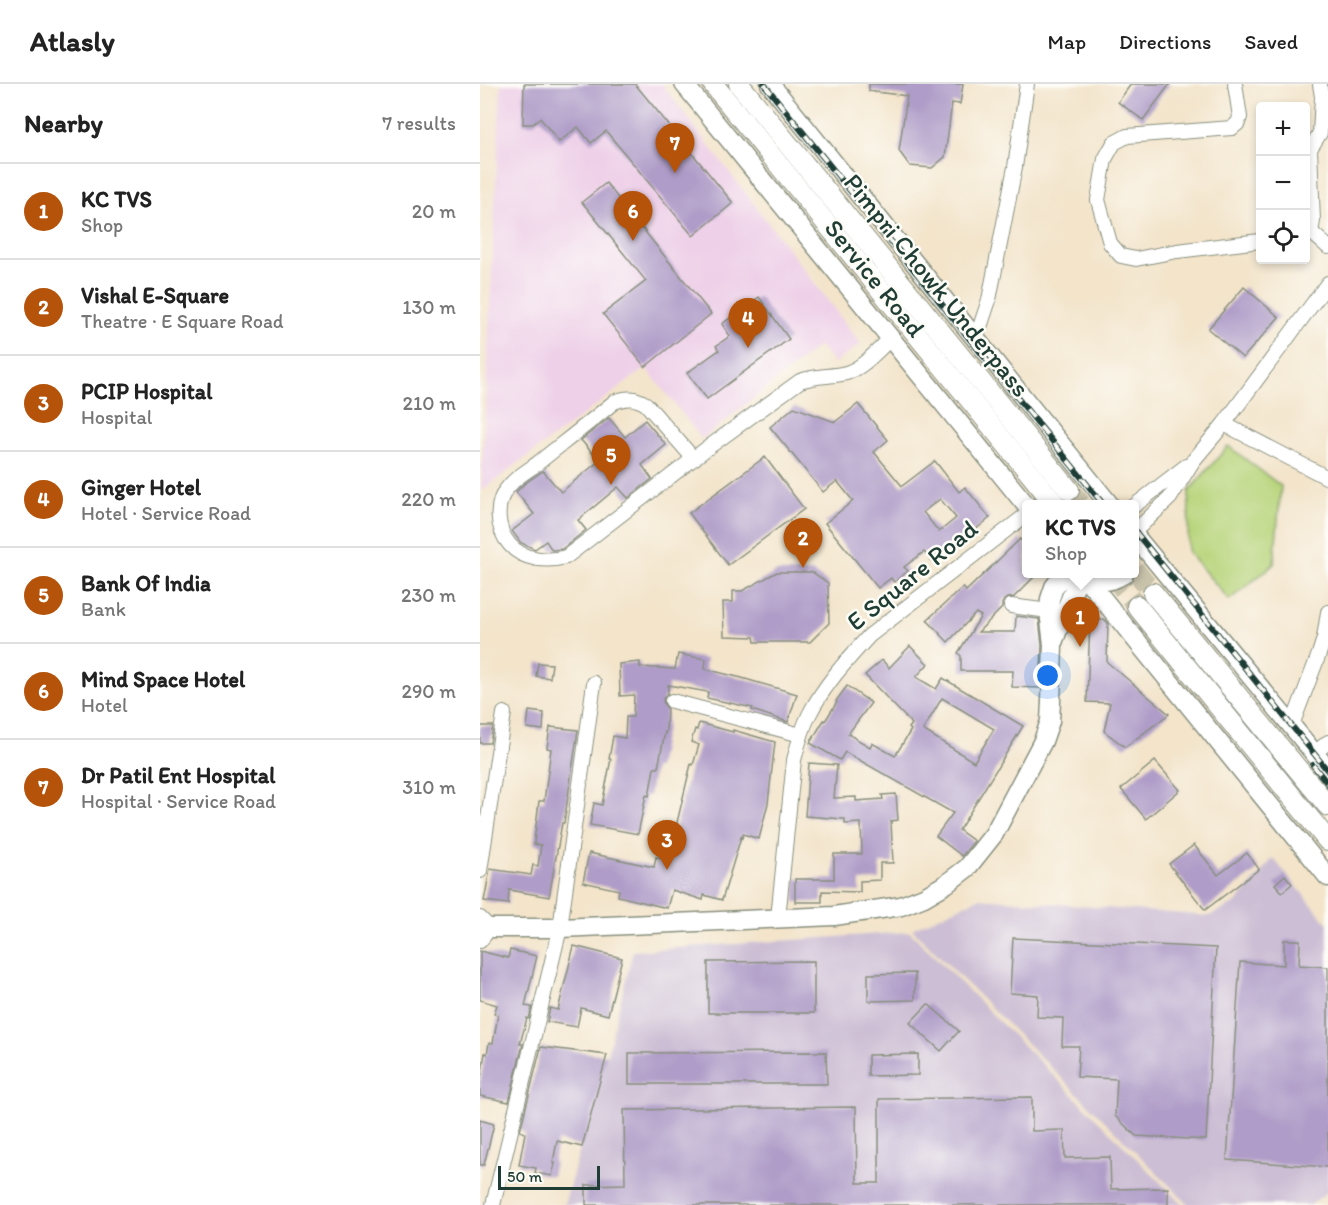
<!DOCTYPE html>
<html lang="en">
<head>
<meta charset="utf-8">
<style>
  :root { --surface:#fff; --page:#f6f6f6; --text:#222; --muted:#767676; --line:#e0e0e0; --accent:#b45309 }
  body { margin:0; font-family:Itim,sans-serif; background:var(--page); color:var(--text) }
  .controls { position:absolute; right:18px; top:18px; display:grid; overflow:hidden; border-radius:6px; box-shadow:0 3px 9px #0003 }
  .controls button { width:54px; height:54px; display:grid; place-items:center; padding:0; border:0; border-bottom:2px solid var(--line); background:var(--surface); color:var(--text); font:30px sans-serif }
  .scale { position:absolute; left:18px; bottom:15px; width:102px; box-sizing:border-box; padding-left:6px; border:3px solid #1f3d34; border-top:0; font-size:16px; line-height:21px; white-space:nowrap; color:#1f3d34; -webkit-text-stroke:4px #fdfcf7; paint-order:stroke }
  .you { position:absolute; left:568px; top:592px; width:21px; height:21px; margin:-15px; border:4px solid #fff; border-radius:50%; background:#1a73e8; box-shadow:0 0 0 9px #1a73e833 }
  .badge { display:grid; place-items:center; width:39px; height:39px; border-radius:50%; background:var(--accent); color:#fff; font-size:20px; font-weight:700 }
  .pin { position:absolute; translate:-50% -50px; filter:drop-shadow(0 2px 3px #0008) }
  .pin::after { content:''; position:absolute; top:32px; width:21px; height:18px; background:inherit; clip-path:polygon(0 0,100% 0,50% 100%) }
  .popup { position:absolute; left:542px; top:416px; width:117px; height:78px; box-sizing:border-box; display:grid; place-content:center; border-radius:6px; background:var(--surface); filter:drop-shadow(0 2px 4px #0005); font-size:20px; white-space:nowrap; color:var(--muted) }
  .popup b { font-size:22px; color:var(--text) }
  .popup::after { content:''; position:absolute; left:50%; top:100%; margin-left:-12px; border:12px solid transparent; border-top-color:var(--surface) }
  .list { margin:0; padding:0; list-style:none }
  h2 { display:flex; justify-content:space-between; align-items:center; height:78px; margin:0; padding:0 24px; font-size:26px }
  h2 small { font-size:20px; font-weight:400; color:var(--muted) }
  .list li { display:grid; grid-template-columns:39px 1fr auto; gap:18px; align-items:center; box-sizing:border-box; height:96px; padding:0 24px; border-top:2px solid var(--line) }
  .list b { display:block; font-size:22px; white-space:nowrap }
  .list p { margin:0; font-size:20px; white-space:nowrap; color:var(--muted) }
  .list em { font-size:20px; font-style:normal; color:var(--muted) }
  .icon { flex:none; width:33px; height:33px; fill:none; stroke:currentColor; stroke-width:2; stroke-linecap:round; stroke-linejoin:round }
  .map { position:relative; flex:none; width:848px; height:1121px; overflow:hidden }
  header { display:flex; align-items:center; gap:36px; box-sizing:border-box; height:84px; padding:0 30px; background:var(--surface); border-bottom:2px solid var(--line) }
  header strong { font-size:28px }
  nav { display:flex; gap:33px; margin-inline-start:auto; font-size:21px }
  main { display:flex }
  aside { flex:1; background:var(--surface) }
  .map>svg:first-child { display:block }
  .built { fill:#eed0e8 }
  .industrial { fill:#ccbed4 }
  .green { fill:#b7d47a; stroke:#6b8857; stroke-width:1.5 }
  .building { fill:#af9cc8; fill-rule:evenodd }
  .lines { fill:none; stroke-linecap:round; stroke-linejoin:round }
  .highway-tunnel { stroke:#c9c3ac; stroke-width:20; stroke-dasharray:20 10; stroke-linecap:butt }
  .minor-casing { stroke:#89907f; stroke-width:16 }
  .major-casing { stroke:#89907f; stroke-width:21 }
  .highway-casing { stroke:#89907f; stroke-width:22 }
  .minor { stroke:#fff; stroke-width:14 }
  .major { stroke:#fff; stroke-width:18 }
  .highway { stroke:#fff; stroke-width:20 }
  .rail-casing { stroke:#1f3d34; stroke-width:6 }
  .rail { stroke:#fdfcf7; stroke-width:4; stroke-dasharray:11; stroke-linecap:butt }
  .labels { text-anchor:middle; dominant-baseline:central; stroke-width:5; stroke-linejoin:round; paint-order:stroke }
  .street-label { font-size:26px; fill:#1f3d34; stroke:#fdfcf7 }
</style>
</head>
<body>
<header>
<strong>Atlasly</strong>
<nav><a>Map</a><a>Directions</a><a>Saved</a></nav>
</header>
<main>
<aside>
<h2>Nearby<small>7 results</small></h2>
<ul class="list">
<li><span class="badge">1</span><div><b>KC TVS</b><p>Shop</p></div><em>20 m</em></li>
<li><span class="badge">2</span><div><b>Vishal E-Square</b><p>Theatre · E Square Road</p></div><em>130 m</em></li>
<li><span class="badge">3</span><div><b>PCIP Hospital</b><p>Hospital</p></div><em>210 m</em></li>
<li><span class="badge">4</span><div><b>Ginger Hotel</b><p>Hotel · Service Road</p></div><em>220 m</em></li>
<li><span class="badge">5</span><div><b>Bank Of India</b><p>Bank</p></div><em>230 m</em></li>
<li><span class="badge">6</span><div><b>Mind Space Hotel</b><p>Hotel</p></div><em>290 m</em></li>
<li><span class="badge">7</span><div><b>Dr Patil Ent Hospital</b><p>Hospital · Service Road</p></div><em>310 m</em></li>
</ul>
</aside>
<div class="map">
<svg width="848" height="1121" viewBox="0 0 848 1121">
  <rect width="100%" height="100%" fill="#fdfcf7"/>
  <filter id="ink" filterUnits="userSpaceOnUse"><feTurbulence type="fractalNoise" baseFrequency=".0167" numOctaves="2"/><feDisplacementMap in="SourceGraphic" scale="12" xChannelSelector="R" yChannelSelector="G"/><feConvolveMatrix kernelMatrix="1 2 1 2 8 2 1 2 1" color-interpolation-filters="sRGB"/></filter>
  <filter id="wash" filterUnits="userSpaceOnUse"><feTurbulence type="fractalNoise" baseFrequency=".008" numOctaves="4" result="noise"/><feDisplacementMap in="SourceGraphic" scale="24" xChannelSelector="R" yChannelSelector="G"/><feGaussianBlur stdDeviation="1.35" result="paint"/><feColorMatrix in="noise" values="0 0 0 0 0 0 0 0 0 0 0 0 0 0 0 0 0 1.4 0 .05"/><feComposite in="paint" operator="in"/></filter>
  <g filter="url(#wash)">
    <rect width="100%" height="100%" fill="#f3e4ca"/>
    <path class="built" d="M21,0H182L381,260L354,279L339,262L222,355L166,284L1,407Z"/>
    <g class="industrial">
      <path d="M793,774L848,840V1107L831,1121H709L432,845L499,814L729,832L756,819Z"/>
      <path d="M430,848L703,1121H84L127,971L153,867Z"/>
    </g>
    <path class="green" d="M748,362L801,402L794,480L749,516L708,468L709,407Z"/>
    <g id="blocks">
      <g class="building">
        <path d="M44,0H155L253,119L213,152L126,47L111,59L98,43L79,58L60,34L53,40H43Z"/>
        <path d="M389,0H483L480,20L472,19L465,73L452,84L430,82L419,67L427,12L389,7Z"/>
        <path d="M651,0H690L663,36L638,18Z"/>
        <path d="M126,99L231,230L165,283L123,230L166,197L102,118Z"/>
        <path d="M764,203L799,233L763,274L728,245Z"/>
        <path d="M279,213L309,255L227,315L207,289L239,266L236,262L250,252L242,240Z"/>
        <path d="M378,320L408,356L394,368L422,402L455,377L479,408L485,403L510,434L477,460L475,458L452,477L444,468L424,483L428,487L414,498L411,494L398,504L345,439L373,417L357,397L343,408L290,343L314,323L355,338ZM460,415L476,434L459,448L443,428Z"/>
        <path d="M129,334L145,353L165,336L186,361L162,381L172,395L148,414L138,403L98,436L106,446L82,465L72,466L66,457L55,465L41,459L32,447L54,430L36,408L44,400L63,387L81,408L119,377L101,356Z"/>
        <path d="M285,373L324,425L248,481L209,429Z"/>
        <path d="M540,455L546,462V489H558L534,513L528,514L524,516L522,520V524L498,548H535L536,532L559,535L562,561L560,604L532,603L533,587H481V572L478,569L501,532L496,529L468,558L447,536L483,503L486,507Z"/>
        <path d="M297,488H332L348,499L349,539L330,558H275L274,553L244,552L243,518H253V507H262Z"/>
        <path d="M610,535L625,536L628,539L627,578L689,630L645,663L624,647L630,619L607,618Z"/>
        <path d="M430,562L448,580L436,593L456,605L463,594L543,642L479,746L494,757L482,772L456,752L473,729L365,668L360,676L330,659L344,636L345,637L357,618L356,617L367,602L391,619L368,650L390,663L392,659L415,672L431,646L429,644L432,640L385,591L402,576L409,584ZM462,614L514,645L494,678L443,646Z"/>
        <path d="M198,570L226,575L225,585L262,594L317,610L308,638L272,626L273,624L227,614L228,608L188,601V609L183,615L184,620L187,624L186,648H185L178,684H174L169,712L166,711L158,750L110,741L114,719L122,721L131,675H129L133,652L145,654L146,633H153L154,611L140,612L139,580L160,578V583L195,585Z"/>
        <path d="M58,579L72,580L70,594L56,592Z"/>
        <path d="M49,627L64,629L63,646L47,644Z"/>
        <path d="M219,639L253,648V646L295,658L288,719L279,755L263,750L262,754L261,753L242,816L224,811L223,816L192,806L187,824L138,812L139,806L103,798L109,769L174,783L176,773L188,776L211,680L213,681L219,661L211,658L215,645L217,646Z"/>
        <path d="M0,642H13L10,659H0Z"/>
        <path d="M70,643L98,646L84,739H82L69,813L29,806L28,820L4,817L10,785L51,791L53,781L58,782L61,761L54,760L55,750L59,717H64L67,695L71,665L67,664Z"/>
        <path d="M675,677L700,706L666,735L641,705Z"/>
        <path d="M329,679L357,681L354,714L376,713V717L403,715L402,711L416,710L418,736L411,737L413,779H400V796L380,797V808L342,807V818H315V795H354V770H382L381,739L365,740V735H363L325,732Z"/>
        <path d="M714,761L738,791L767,769L779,785L725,826L689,780Z"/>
        <path d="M805,791L812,800L802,808L795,800Z"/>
        <path d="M533,854L736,864L726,1056L656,1052L635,1032L637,995L597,993L599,962H582L583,934L557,933L558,911L530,909Z"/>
        <path d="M804,856H820L819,881L848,883V1083L747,1076L760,878L804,881Z"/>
        <path d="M94,862L142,874L128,931L101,924L97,943L67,938L70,924L78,926Z"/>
        <path d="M30,866L57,872L45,922L52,923L49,935L47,934L40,960H43L29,1018L0,1012V1000L5,969L7,970L9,959H13L18,931L14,930L17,921L0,916V867L28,874Z"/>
        <path d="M334,877V929H228V878Z"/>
        <path d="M435,889V916L388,917V890Z"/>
        <path d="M448,920L479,947L461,967L430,939Z"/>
        <path d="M61,963L127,971L102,1063L77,1057L73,1079H75L72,1092L55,1089L56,1084L39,1081L45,1049L40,1047Z"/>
        <path d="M346,968L347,1000H149V969Z"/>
        <path d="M438,970V991L388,992V971Z"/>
        <path d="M552,1013V1047L584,1046L585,1074L630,1073L631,1105L688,1104V1121H106V1101L145,1100L144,1026L376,1023L377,1099H399V1015Z"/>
        <path d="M0,1036L14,1040L4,1081H0Z"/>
      </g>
    </g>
  </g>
  <g filter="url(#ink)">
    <use href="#blocks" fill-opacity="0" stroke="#89907f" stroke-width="1.5"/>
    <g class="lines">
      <g class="highway-tunnel">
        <path d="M589,406L601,420"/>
        <path d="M654,485L673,509"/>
        <path d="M631,490L657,522"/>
      </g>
      <g class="minor-casing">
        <g id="minor">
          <path d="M755,0L760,33L758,39L752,44L647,52L634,59L625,75L618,116L630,159L641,172L656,175L697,167L780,157"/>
          <path d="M831,148L848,163"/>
          <path d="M826,150L831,148L833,137L830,65L840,49L842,13L840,0"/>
          <path d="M496,255L509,216L535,83L547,0"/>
          <path d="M744,340L848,394"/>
          <path d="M214,375L166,320C155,313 146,313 134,318C109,339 83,359 58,379C49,386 36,393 29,402C14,418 16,445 30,461C43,476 67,478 86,473L226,365L320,297C336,291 351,293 366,289C383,284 398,266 411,254"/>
          <path d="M654,422L706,382"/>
          <path d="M654,448L690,414L713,377L744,340L848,199"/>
          <path d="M531,522L569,527"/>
          <path d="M192,617L321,651"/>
          <path d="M812,641L839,570L844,554L848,528"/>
          <path d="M835,669L848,658"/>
          <path d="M0,787L24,629"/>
          <path d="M0,834L10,844L0,857"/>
          <path d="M298,834L314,676C318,660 322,645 329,631C344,601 367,576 389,552L546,431"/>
          <path d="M13,1121L80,844L114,599"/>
        </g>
      </g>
      <g class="major-casing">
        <g id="major">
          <path d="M204,0L546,421"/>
          <path d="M290,0L629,420"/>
          <path d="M655,452L848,686"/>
          <path d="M601,491C615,500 630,499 644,490"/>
          <path d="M605,493L848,793"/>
          <path d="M574,556L600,490"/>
          <path d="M0,844H80L354,832L421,822L444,813L466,800L487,784L514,750L563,657L570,637L571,617L573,561L569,527L570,515L574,503L584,490"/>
        </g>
      </g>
      <g class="highway-casing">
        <g id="highway">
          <path d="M233,0L574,419"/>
          <path d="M259,0L589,406"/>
          <path d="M673,509L848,722"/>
          <path d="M657,522L848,757"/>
        </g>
      </g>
      <use href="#minor" class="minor"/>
      <use href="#major" class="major"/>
      <use href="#highway" class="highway"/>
      <g class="rail-casing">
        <g id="rail">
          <path d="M284,0L623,420"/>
          <path d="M654,446L848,687"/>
          <path d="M833,681L848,700"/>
        </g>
      </g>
      <use href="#rail" class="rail"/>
    </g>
  </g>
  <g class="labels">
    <g class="street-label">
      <text transform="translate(395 194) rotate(51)">Service Road</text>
      <text transform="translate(457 201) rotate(51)">Pimpri Chowk Underpass</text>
      <text transform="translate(432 491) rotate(-39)">E Square Road</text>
    </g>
  </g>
</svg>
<div class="controls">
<button>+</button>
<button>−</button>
<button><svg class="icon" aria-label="locate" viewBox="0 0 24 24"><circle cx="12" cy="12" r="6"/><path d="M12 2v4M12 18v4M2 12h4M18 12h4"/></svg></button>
</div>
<div class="scale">50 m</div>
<div class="you"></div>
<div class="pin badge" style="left:600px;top:563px">1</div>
<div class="popup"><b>KC TVS</b>Shop</div>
<div class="pin badge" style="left:323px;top:484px">2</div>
<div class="pin badge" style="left:187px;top:786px">3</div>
<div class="pin badge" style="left:268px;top:264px">4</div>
<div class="pin badge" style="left:131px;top:401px">5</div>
<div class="pin badge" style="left:153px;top:157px">6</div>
<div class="pin badge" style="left:195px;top:89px">7</div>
</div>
</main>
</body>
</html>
